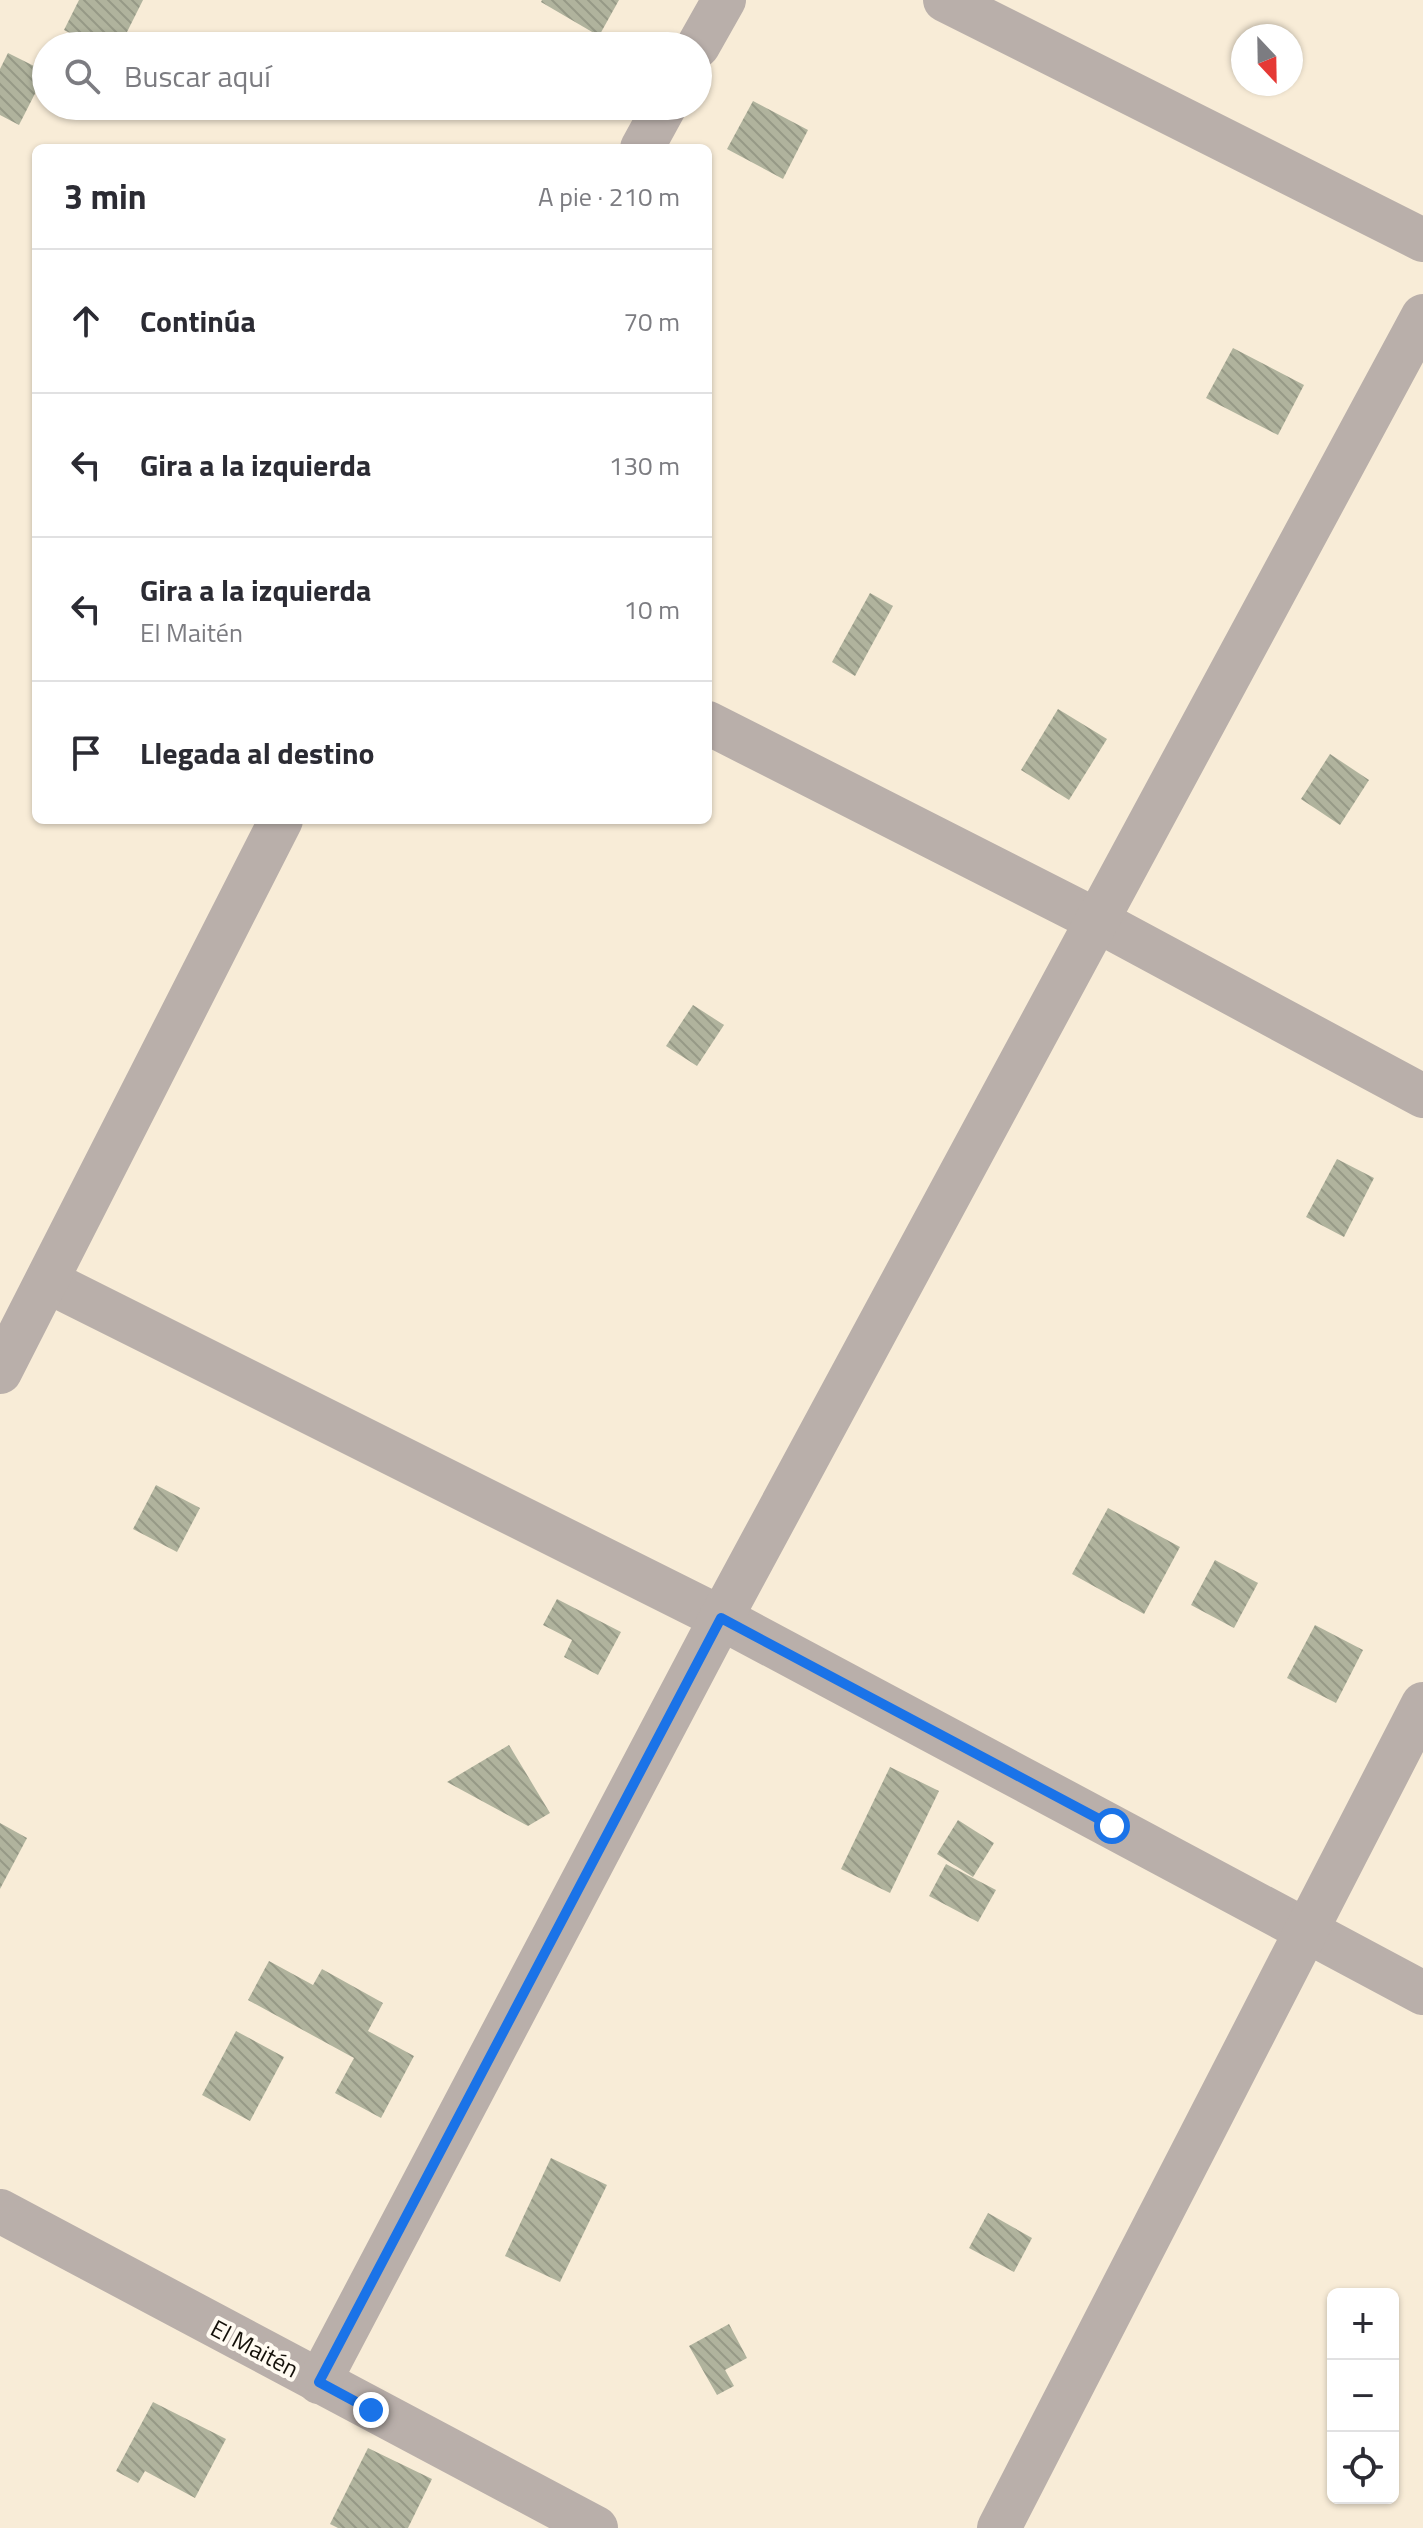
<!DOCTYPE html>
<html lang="es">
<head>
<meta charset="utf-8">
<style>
  :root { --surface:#fff; --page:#f2f2f3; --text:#2b2b33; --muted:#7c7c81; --line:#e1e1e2 }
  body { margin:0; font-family:"Titillium Web",sans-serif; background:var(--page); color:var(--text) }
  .controls { position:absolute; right:24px; bottom:24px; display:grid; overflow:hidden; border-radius:12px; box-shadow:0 2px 6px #0004 }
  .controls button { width:72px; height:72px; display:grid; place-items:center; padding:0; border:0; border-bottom:2px solid var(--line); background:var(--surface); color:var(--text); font:40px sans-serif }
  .compass { position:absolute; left:1231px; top:24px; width:72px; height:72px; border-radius:50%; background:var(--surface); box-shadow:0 2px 6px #0004; rotate:158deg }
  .stop { position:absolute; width:24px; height:24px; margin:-18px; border:6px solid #1a73e8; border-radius:50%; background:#fff }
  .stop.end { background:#1a73e8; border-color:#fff; box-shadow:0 2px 8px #0008 }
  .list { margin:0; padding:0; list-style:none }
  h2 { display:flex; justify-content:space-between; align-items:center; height:104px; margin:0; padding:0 32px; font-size:34px }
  h2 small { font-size:26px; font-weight:400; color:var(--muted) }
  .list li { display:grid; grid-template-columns:52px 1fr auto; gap:24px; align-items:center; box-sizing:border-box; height:144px; padding:0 32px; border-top:2px solid var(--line) }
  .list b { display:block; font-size:30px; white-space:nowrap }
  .list p { margin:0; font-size:26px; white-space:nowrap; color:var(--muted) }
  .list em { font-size:26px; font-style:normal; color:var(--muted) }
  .icon { flex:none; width:44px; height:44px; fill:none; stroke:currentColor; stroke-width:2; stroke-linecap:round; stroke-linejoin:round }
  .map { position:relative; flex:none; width:1423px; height:2528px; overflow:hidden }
  .search { position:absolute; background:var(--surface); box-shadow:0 2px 6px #0004; left:32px; top:32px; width:680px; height:88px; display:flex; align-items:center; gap:20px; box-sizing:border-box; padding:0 28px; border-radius:44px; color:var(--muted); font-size:30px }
  .panel { position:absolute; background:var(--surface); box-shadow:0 2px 6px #0004; left:32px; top:144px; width:680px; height:680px; border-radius:12px }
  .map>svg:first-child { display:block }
  .building { fill:url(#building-back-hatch) }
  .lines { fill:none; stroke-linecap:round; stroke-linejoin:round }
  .minor { stroke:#b9afaa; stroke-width:44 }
  .route { stroke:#1a73e8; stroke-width:10 }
  .labels { text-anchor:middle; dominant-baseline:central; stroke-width:8; stroke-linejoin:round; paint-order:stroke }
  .street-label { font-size:24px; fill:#141009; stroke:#fffaf1 }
</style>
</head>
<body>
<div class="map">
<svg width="1423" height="2528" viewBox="0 0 1423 2528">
  <defs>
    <pattern id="building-back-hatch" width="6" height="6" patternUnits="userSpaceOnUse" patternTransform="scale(2)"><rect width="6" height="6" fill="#b0b39d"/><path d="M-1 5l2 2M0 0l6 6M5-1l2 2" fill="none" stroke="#969986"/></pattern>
  </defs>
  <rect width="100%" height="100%" fill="#f8ecd7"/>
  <g class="building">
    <path d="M79,0H143L120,46H95L64,30Z"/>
    <path d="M542,0H619L599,36L541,2Z"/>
    <path d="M8,53L46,72L19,125L0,115V69Z"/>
    <path d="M753,101L808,130L783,179L727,149Z"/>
    <path d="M1233,348L1304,385L1278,435L1206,398Z"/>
    <path d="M870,593L893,606L855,676L832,662Z"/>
    <path d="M1058,709L1107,739L1069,800L1021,770Z"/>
    <path d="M1330,754L1369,780L1340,825L1301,799Z"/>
    <path d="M693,1005L724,1025L697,1066L666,1046Z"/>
    <path d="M1337,1159L1374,1178L1344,1237L1306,1217Z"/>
    <path d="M156,1485L200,1508L177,1552L133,1529Z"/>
    <path d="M1108,1508L1180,1547L1144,1614L1072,1574Z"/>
    <path d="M1215,1560L1258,1583L1234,1628L1191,1605Z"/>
    <path d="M557,1599L621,1632L598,1675L564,1657L572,1640L543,1625Z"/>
    <path d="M1315,1625L1363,1650L1336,1703L1287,1678Z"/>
    <path d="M509,1745L550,1813L528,1826L447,1782Z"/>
    <path d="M890,1767L939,1791L890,1893L841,1869Z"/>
    <path d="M958,1820L994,1843L973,1877L937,1854Z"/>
    <path d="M0,1823L27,1838L0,1889Z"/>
    <path d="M946,1864L996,1890L978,1922L929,1896Z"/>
    <path d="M269,1961L313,1985L322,1969L383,2003L368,2031L414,2056L381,2118L335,2093L354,2058L248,2000Z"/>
    <path d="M236,2031L284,2057L250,2121L202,2095Z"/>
    <path d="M551,2158L607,2185L560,2282L505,2256Z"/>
    <path d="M988,2213L1032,2238L1014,2272L969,2248Z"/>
    <path d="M729,2324L747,2358L725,2370L734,2386L717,2395L689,2346Z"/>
    <path d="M153,2402L226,2439L195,2498L145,2471L138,2483L116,2471Z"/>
    <path d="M368,2448L432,2479L408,2528H338L330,2524Z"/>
  </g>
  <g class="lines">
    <g class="minor">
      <path d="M945,0L1423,240"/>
      <path d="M698,46L724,0"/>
      <path d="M642,148L665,106"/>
      <path d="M708,723L1096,920L1423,1096"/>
      <path d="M47,1281L721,1618L1423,1993"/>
      <path d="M0,1372L281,820"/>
      <path d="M0,2211L596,2528"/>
      <path d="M319,2382L721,1618L1423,316"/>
      <path d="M999,2528L1423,1704"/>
    </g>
  </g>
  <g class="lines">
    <path class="route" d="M371,2410L319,2382L721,1618L1112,1826"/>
  </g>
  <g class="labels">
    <g class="street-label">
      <text transform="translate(255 2348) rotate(28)">El Maitén</text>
    </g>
  </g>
</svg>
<div class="controls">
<button>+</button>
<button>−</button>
<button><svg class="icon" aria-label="locate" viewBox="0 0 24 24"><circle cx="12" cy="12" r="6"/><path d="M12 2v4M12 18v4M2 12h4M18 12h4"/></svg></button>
</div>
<svg class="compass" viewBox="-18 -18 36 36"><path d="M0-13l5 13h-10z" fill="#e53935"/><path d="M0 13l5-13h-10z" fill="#7c7c81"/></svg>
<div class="stop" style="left:1112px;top:1826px"></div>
<div class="stop end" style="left:371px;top:2410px"></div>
<div class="search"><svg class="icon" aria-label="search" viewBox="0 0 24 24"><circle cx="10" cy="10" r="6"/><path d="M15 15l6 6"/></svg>Buscar aquí</div>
<section class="panel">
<h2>3 min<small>A pie · 210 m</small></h2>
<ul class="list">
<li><svg class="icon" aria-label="ahead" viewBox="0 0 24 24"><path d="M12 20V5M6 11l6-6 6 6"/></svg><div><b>Continúa</b></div><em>70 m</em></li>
<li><svg class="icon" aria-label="left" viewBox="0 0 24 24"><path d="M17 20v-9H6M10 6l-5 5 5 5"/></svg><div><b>Gira a la izquierda</b></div><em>130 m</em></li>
<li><svg class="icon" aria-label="left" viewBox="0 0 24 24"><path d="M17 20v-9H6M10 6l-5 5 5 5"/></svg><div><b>Gira a la izquierda</b><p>El Maitén</p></div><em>10 m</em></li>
<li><svg class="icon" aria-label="arrive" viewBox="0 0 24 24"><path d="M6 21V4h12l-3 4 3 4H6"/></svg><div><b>Llegada al destino</b></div></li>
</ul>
</section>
</div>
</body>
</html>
